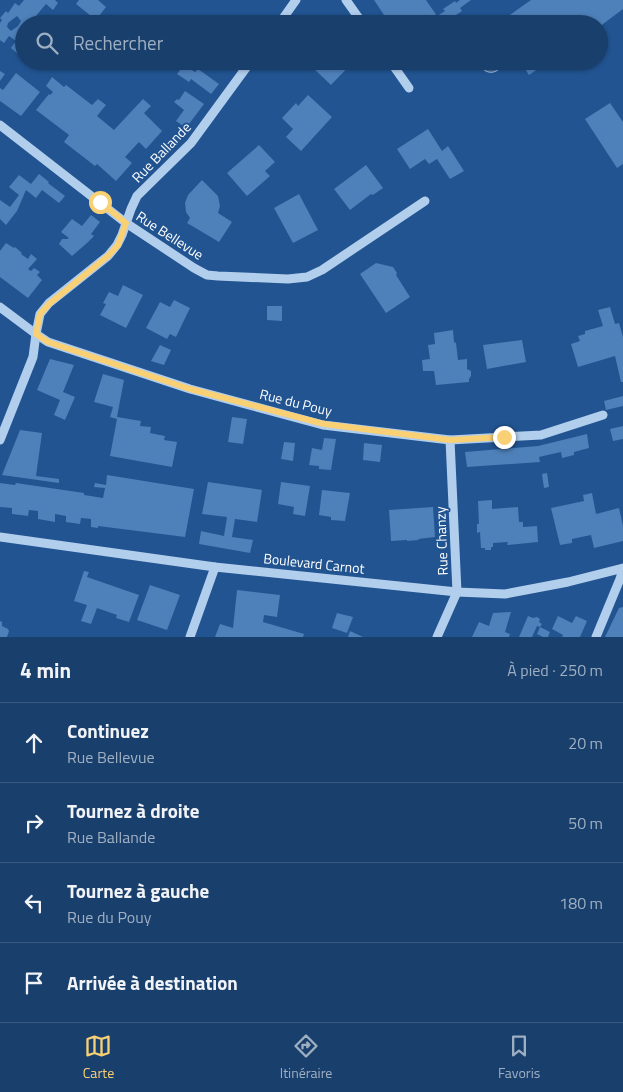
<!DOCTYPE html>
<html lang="fr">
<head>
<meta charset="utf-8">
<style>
  :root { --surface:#193f6d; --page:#224672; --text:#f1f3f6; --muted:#9fafc2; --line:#375880; --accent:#f9d074 }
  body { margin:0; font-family:"Titillium Web",sans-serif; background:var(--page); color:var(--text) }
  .stop { position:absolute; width:15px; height:15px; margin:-11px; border:4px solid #f9d074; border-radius:50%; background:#fff }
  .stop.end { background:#f9d074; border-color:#fff; box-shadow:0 1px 5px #0008 }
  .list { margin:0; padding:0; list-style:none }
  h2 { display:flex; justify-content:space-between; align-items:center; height:65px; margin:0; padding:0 20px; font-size:21px }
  h2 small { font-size:16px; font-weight:400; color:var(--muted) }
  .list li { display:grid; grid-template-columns:32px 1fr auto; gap:15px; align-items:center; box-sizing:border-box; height:80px; padding:0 20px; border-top:1px solid var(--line) }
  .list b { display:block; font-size:19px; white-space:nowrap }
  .list p { margin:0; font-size:16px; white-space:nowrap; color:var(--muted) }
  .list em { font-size:16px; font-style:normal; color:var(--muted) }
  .icon { flex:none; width:28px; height:28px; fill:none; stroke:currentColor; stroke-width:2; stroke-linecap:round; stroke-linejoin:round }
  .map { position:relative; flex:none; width:623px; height:637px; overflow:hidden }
  .search { position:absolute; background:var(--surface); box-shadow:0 1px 4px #0004; left:15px; right:15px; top:15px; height:55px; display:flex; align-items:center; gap:12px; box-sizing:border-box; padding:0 18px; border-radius:28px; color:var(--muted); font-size:19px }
  .sheet { height:385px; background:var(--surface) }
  nav { display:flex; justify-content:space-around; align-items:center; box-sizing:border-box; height:70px; border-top:1px solid var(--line); background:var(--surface); font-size:14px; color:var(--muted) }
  nav a { display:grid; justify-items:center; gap:2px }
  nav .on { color:var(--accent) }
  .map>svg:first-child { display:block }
  .water { fill:#436792; stroke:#a6c9ee }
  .building { fill:#4e80b9; fill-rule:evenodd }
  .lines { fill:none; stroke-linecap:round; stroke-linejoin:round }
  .minor { stroke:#b2ceed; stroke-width:9 }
  .route { stroke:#f9d074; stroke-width:6 }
  .labels { text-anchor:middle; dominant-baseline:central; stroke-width:4; stroke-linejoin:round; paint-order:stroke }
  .street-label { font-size:14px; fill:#fff; stroke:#215491 }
</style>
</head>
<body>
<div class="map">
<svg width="623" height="637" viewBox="0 0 623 637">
  <rect width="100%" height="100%" fill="#215491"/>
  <path class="water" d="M478,61H504C499,76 483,76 478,61Z"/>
  <g class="building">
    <path d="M24,0H55L58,3L53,10L46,4L35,17L40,21L38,24H24V49L19,55L11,48L16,41L9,36L4,43L0,40V23L2,20L0,18L6,11L8,13L15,3L19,6ZM17,16L21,21L18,26L11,31L7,27L8,23Z"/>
    <path d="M79,0H98L106,7L96,20L76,4Z"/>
    <path d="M374,0H426L437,16L445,11L443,9L455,1L456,3L460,0H471L460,8L462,11L450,19L449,16L444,19L446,22L443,24H390Z"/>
    <path d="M531,0H623V9L599,27V24H497Z"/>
    <path d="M156,61H168L164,67Z"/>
    <path d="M205,61H215L211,66Z"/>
    <path d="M317,61H354L331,85L312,67Z"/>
    <path d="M520,61H549L529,75Z"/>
    <path d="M184,65L195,72L198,69L219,84L211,94L191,79L189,82L177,74Z"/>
    <path d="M0,71L5,74L0,81Z"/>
    <path d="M16,73L40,92L21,116L0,101V88L3,90Z"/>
    <path d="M52,77L64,87L66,85L92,105L98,99L106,105L97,116L114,130L143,99L151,106L144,113L162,131L146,149L139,142L125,157L132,163L116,181L97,164L95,166L64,142L69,135L36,110L49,94L50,95L53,92L46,86Z"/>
    <path d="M185,91L204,104L186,128L176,121L184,110L174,102L177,99L179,100Z"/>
    <path d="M308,95L332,117L301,151L286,137L293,129L282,118L296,103L298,106Z"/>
    <path d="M610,103L623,122V164L617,168L585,119Z"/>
    <path d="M428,129L442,151L448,146L464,171L450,179L437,159L429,164L425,159L410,169L397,149Z"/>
    <path d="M259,145L275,162L265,171L270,176L247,196L227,173Z"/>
    <path d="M366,165L383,188L373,195L371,194L350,210L334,189Z"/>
    <path d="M39,174L49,182L48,183L65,196L59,203L42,190L36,198L26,190L17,211L6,225L0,219V200L10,207L19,195L9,187L19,175L31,184Z"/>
    <path d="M202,180L218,196L220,206L218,213L232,222L219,242L187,223L190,218L186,212L185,203L188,195Z"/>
    <path d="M299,194L318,230L293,243L274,208Z"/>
    <path d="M91,215L100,222L91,234L94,236L87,243L72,256L59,244L62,239H67L69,238L61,232L72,219L82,226Z"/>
    <path d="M6,243L14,248L15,247L22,253L21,254L28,259L31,254L37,259L28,269L31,271L34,268L40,272L37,275L42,280L28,298L0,277V251Z"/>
    <path d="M376,263L393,267L397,273L396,275L410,297L386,313L360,274Z"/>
    <path d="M123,285L143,295L126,328L100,315L106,304L103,303L109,292L118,296Z"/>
    <path d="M174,300L190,308L176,337L170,334L167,339L146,328L160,302L170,307Z"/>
    <path d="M267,306H282V321L267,320Z"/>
    <path d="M610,307L615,324L619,323L623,337V382H621L615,356L578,367L571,344L580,341L578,336L585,334V331L603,326L598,310Z"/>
    <path d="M453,330L454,342L456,343L458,360L467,359V369L471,371V376L469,379V382L436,385L434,371H423L422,360L430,359L428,345L435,344L434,333Z"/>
    <path d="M522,340L526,362L487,369L483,345Z"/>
    <path d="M160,345L171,350L164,365L151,361Z"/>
    <path d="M50,359L74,365L63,392L75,397L65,420L54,415L60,400L37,390Z"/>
    <path d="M103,374L124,380L117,417L141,421L140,426L151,427L150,433L165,436L164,440L177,442L172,467L110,456L117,419L110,417L113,407L94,402Z"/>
    <path d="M623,396V406L606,410L604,401Z"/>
    <path d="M232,417L247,419L243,444L228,442Z"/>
    <path d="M623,426V439L613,441L610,429Z"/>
    <path d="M20,430L42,433L36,476L59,479V483L2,475Z"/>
    <path d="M587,434L589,448L574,452V455L562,458L561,452L539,457L540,462L467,467L465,452L538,446Z"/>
    <path d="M324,438L336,439L331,470L319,469V466L309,465L312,448L322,450Z"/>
    <path d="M284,442L295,443L293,461L281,459Z"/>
    <path d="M364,443L382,445L380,462L363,460Z"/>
    <path d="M547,473L549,487L544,488L542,474Z"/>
    <path d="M107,475L194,489L185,537L98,526V528L91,527V519L81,518L80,524L66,522V516L55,514V522L38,519V511L29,510L28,516L12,514V508L0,507V483L15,485L16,483L84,493V495L103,498L105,488L94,487L95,483L106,485Z"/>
    <path d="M208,482L262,490L257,522L235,519L232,537L253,540L250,553L199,544L201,531L224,536L227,517L202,514Z"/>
    <path d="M281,482L310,486L305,516L293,514L294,507L278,504Z"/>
    <path d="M322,490L350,493L345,521L331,520V517L319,515Z"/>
    <path d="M592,493L596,514L619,508L623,526V541L594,548L591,535L572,539V543L560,545L551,508L584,501L583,495Z"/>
    <path d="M492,500V509L518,507L519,522H523V527L537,526L538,542L507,545L508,542L493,543V547H491V550H485V548H481L480,532L477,533V524H479L478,501Z"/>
    <path d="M433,507L435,537L418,539L419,540L407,541V540L391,541L389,510Z"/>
    <path d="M84,571L89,572L87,577L139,595L129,622L116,618L117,615L97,608L91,624L81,621L87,605L74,601Z"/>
    <path d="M150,585L180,595L167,630L137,620Z"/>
    <path d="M237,590L280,595L277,617L264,615L263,622L304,634L303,637H215L220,624L233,628Z"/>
    <path d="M623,607V637H605L619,608Z"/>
    <path d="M511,612L505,632L510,634L509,637H472L479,622L489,626L493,613Z"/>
    <path d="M337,613L353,617L347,633L332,628Z"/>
    <path d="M528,616L533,618L537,617L540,619L539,622L542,624L540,627L537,626L532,637H519Z"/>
    <path d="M558,616L572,623L576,616L587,621L580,637H562L563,635L552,629Z"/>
    <path d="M0,621L2,622V626L8,629L9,631L7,637H0Z"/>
    <path d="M540,627L550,632L548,637H543L537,634Z"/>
    <path d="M350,631L363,637H348Z"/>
  </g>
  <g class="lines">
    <g class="minor">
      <path d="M346,0L363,24"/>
      <path d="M279,24L296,0"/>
      <path d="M390,61L409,88"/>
      <path d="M0,125L126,223L194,268L207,275L218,276L288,279L307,277L322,270L425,201"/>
      <path d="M0,307L36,334L48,342L190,389L323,425L450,440L541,435L603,415"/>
      <path d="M0,440L33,357L36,334L40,314L49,303L108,256L117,245L122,235L131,209L137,196L191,143L251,61"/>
      <path d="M0,537L215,567L457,592L505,594L568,582L623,568"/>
      <path d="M190,637L215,567"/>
      <path d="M437,637L457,592L450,440"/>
      <path d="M596,637L620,579L623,569"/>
    </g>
  </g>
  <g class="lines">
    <path class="route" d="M100,202L126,223L118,245L108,256L49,304L40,314L36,334L48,342L190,389L324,424L450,440L504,437"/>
  </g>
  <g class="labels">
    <g class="street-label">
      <text transform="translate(161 152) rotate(-46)">Rue Ballande</text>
      <text transform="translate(170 235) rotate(33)">Rue Bellevue</text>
      <text transform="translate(296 402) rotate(14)">Rue du Pouy</text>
      <text transform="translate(441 541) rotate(-92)">Rue Chanzy</text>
      <text transform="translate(314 563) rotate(6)">Boulevard Carnot</text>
    </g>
  </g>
</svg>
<div class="stop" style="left:100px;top:202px"></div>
<div class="stop end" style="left:504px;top:437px"></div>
<div class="search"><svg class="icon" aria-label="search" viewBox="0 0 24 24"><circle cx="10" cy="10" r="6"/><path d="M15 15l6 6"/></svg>Rechercher</div>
</div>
<section class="sheet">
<h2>4 min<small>À pied · 250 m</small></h2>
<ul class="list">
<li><svg class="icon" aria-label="ahead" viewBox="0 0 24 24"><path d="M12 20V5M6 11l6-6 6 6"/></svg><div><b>Continuez</b><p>Rue Bellevue</p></div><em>20 m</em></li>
<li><svg class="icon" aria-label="right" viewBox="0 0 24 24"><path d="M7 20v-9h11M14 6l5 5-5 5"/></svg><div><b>Tournez à droite</b><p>Rue Ballande</p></div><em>50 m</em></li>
<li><svg class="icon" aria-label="left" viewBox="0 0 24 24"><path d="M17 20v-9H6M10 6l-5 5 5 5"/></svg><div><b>Tournez à gauche</b><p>Rue du Pouy</p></div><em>180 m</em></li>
<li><svg class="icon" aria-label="arrive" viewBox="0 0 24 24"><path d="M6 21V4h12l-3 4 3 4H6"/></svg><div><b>Arrivée à destination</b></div></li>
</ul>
</section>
<nav>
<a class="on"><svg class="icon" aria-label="map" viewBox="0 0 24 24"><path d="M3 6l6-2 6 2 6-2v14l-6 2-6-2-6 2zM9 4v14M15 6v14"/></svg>Carte</a>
<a><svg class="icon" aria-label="directions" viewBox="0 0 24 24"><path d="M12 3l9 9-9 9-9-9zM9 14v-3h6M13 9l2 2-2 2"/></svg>Itinéraire</a>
<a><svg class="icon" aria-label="saved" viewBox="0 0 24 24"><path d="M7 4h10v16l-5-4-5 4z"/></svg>Favoris</a>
</nav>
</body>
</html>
